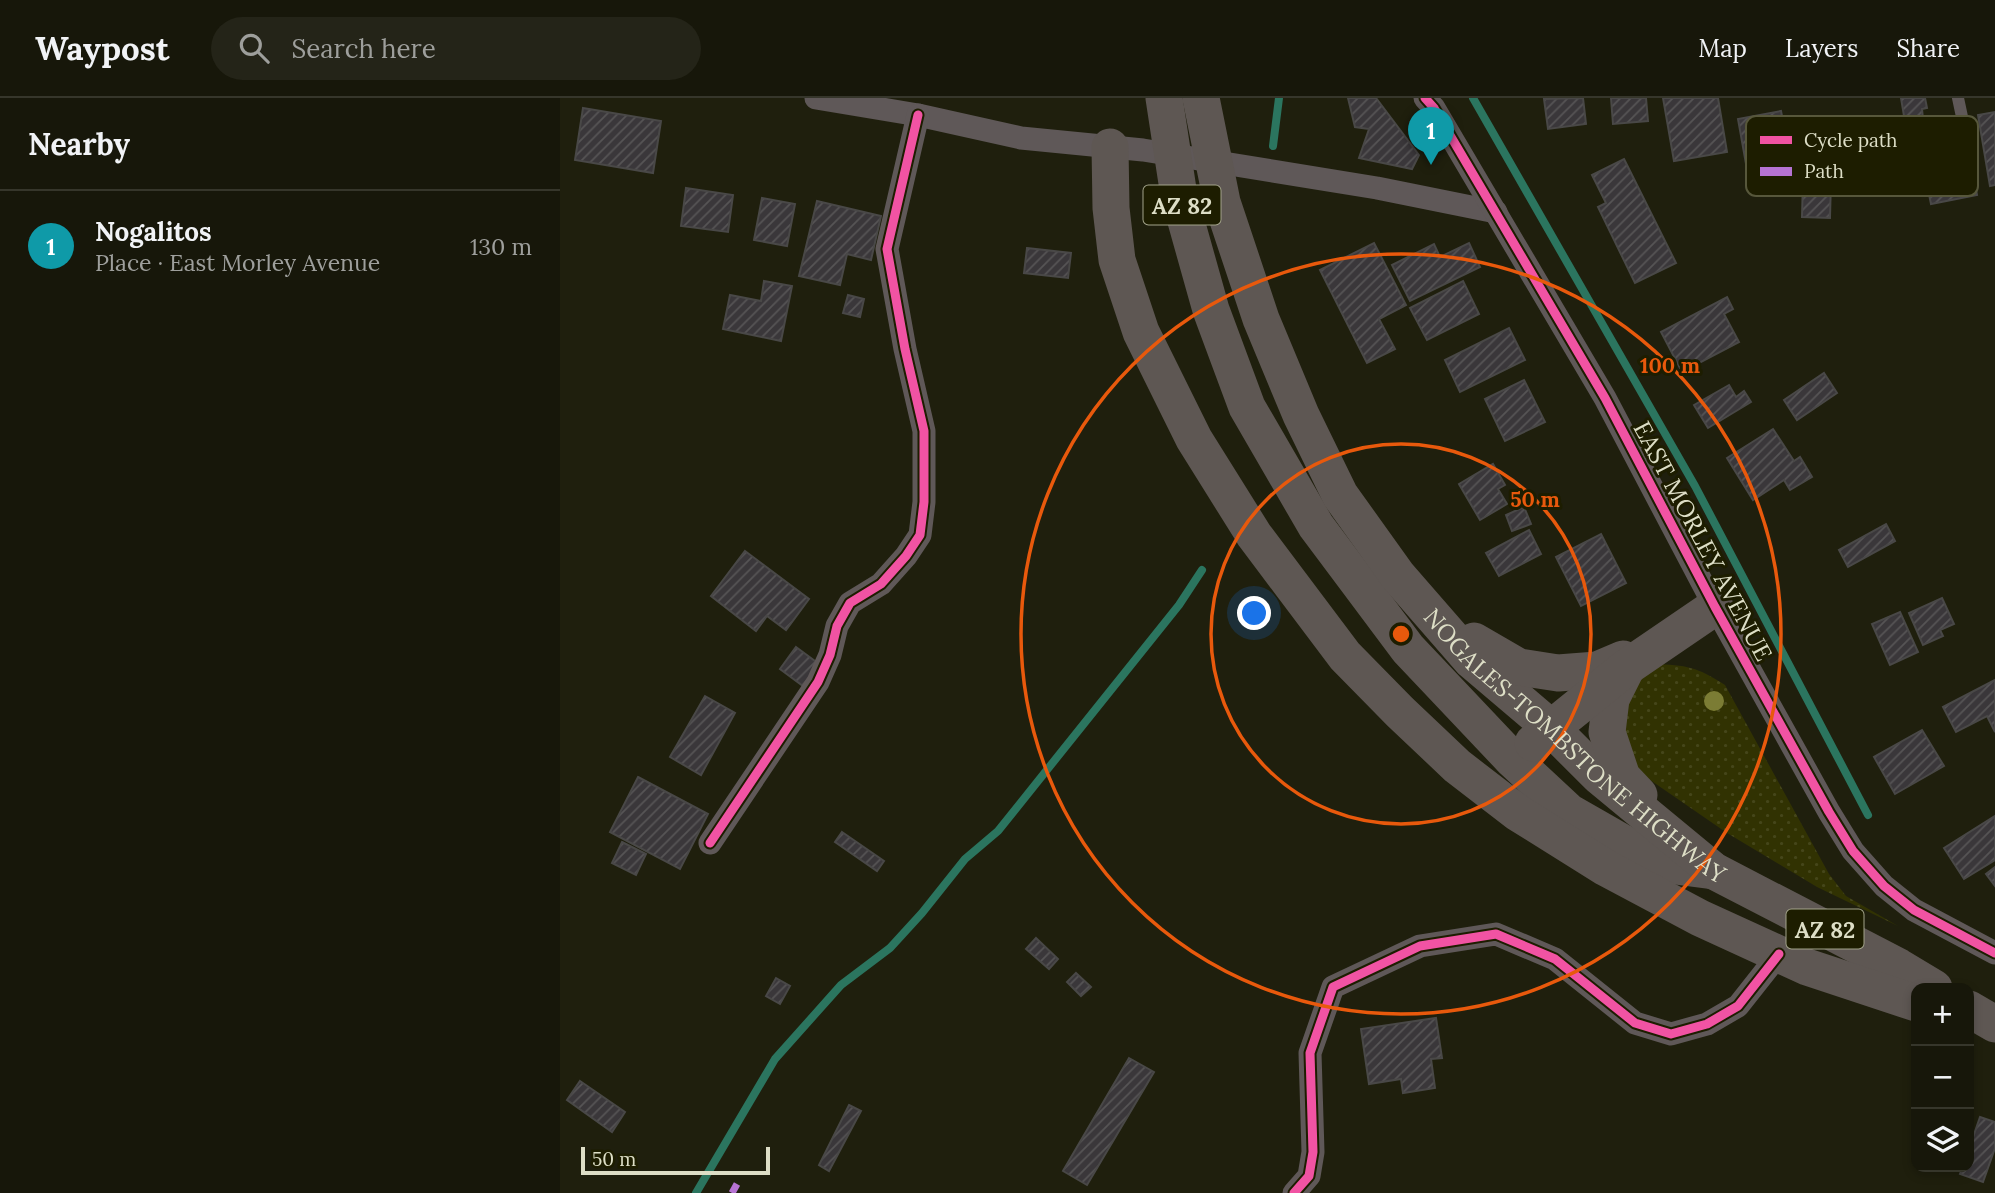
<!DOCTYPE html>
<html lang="en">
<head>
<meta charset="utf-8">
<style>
  :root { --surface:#17170a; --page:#242418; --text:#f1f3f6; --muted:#9e9f9c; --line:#36362b; --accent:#0f766e }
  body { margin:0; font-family:Lora,serif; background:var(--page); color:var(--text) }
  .controls { position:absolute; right:21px; bottom:21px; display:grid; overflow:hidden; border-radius:14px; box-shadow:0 4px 10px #0003 }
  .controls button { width:63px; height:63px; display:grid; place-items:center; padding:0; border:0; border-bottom:2px solid var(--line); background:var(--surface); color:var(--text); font:35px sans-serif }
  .scale { position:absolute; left:21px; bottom:18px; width:189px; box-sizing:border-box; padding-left:7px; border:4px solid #dddec6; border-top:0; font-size:19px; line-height:24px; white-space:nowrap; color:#dddec6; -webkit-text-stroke:5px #1d1d00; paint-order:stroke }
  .you { position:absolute; left:695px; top:516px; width:24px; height:24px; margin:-18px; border:5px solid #fff; border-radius:50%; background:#1a73e8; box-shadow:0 0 0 10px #1a73e833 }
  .badge { display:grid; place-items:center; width:46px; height:46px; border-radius:50%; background:var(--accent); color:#fff; font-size:23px; font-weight:700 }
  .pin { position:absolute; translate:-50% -58px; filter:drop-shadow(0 2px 4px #0008) }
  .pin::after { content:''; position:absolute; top:37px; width:24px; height:21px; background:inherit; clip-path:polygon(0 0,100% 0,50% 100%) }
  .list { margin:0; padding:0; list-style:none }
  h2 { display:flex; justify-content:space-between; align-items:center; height:91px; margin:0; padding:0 28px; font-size:30px }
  h2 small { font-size:23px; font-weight:400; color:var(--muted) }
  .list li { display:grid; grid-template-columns:46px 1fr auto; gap:21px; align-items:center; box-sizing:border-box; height:112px; padding:0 28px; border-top:2px solid var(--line) }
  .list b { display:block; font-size:26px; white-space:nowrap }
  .list p { margin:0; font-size:23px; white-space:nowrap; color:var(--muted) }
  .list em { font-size:23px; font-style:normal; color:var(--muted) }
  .icon { flex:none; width:38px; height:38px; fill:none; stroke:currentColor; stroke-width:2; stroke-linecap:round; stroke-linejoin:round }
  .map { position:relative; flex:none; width:1435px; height:1095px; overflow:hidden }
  header { display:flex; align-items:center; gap:42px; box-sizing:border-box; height:98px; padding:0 35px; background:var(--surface); border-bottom:2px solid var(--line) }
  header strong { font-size:33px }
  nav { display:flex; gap:38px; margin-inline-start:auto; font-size:24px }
  .search { width:490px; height:63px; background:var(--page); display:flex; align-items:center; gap:18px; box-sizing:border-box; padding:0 24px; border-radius:38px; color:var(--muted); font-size:26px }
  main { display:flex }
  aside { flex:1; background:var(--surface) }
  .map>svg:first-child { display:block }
  .grass { fill:url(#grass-dots) }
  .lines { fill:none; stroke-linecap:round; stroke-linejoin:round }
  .stream { stroke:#2b755f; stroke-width:8 }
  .building { fill:url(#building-hatch); stroke:#494847; stroke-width:2 }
  .service { stroke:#5f5858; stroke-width:12 }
  .minor { stroke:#5f5858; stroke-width:23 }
  .primary { stroke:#5e5753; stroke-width:37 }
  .quiet { stroke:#b673d3; stroke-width:7; stroke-dasharray:14 7; stroke-linecap:butt }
  .cycleway-casing { stroke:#1d1d00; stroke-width:13 }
  .cycleway { stroke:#f153a3; stroke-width:9 }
  .tree { fill:#7b7c34 }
  .ring { fill:none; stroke:#e8590c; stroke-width:3.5 }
  .labels { text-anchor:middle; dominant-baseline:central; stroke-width:6; stroke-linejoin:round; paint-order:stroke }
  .shield { fill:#1d1d00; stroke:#a3a48b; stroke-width:2 }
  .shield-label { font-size:23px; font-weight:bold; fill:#dddec6 }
  .street-label { font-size:24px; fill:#dddec6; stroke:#1d1d00 }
  .key { fill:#1d1d00; stroke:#57573b; stroke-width:2 }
  .key-label { font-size:19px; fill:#dddec6 }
  .centre { fill:#e8590c; stroke:#1d1d00; stroke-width:3.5 }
  .ring-label { font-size:21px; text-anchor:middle; font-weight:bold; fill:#e8590c; stroke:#1d1d00; stroke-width:6; stroke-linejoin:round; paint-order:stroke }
</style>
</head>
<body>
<header>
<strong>Waypost</strong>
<div class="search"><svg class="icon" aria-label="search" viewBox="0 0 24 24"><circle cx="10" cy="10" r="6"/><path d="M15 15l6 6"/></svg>Search here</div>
<nav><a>Map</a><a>Layers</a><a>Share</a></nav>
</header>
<main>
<aside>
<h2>Nearby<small></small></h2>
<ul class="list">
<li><span class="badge" style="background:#0f9aa8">1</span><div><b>Nogalitos</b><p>Place · East Morley Avenue</p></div><em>130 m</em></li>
</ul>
</aside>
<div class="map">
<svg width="1435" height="1095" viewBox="0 0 1435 1095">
  <defs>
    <pattern id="grass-dots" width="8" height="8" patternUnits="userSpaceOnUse" patternTransform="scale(1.75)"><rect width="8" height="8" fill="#313202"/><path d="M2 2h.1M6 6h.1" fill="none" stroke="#45461a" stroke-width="1.8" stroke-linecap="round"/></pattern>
    <pattern id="building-hatch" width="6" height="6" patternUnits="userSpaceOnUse" patternTransform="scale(1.75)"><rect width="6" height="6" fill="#3a373a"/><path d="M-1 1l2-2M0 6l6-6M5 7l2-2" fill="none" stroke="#565455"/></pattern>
  </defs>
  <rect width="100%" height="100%" fill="#1f1f0d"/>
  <path class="grass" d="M1093,566C1127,567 1137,569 1165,587L1269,776L1286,798L1338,828L1257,789L1167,735L1080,675L1058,639L1069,586Z"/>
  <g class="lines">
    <g class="stream">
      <path d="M913,0L1135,388L1308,717"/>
      <path d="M713,48L719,0"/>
      <path d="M136,1095L215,961L281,887L330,850L362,815L405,761L438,733L619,507L642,472"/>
    </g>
  </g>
  <g class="building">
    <path d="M788,0H816L859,57L852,71L799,60L809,31L795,29Z"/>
    <path d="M1023,0L1026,26L988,31L984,1Z"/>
    <path d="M1051,0H1086L1088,23L1053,26Z"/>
    <path d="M1103,0H1158L1167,54L1114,63Z"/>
    <path d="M1341,0H1365L1367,10L1362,11L1363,21L1345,24Z"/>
    <path d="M23,10L101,23L93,75L15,62Z"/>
    <path d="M1221,13L1226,38L1215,40L1221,72L1188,77L1178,21Z"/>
    <path d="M1435,14V87L1430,88L1418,17Z"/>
    <path d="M1064,61L1116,165L1075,185L1038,109L1046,105L1032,77Z"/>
    <path d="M1412,68L1417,97L1371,106L1365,76Z"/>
    <path d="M1243,81L1271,82L1270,120L1242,119Z"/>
    <path d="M126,90L173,97L168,134L121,128Z"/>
    <path d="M202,100L235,106L227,148L194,142Z"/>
    <path d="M257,103L321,118L311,162L287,156L280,187L239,178Z"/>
    <path d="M814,145L846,207L819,221L835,251L807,265L760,172Z"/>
    <path d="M909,145L920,169L850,203L832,167L874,146L880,159Z"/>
    <path d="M467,150L511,155L508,180L464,175Z"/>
    <path d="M204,183L232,188L221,243L163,231L170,197L201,203Z"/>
    <path d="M903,183L919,216L867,242L850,210Z"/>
    <path d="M288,197L304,201L300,219L283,215Z"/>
    <path d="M1167,199L1173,211L1164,216L1179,244L1122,274L1101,234Z"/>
    <path d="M949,230L965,262L900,294L885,262Z"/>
    <path d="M1264,275L1277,295L1237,322L1224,302Z"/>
    <path d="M964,282L985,324L945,343L925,301Z"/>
    <path d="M1169,287L1176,299L1184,293L1191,304L1148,330L1134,307Z"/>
    <path d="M1213,331L1234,363L1240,359L1252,379L1230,392L1224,382L1193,402L1167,360Z"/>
    <path d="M933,366L945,387L938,391L947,406L920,422L899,386Z"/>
    <path d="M964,409L971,426L952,433L946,417Z"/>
    <path d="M1326,426L1335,443L1288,469L1279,452Z"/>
    <path d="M969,432L981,456L939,478L926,455Z"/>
    <path d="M1041,436L1066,485L1021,508L996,459Z"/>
    <path d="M185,453L249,501L226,532L207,518L196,533L151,498Z"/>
    <path d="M1382,500L1394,526L1380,532L1383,538L1363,547L1349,515Z"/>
    <path d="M1340,514L1358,554L1330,567L1312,526Z"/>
    <path d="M236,549L259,566L243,588L220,571Z"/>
    <path d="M1435,582V634L1427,618L1396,634L1383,609Z"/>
    <path d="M145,598L175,615L141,677L110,659Z"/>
    <path d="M1362,632L1384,668L1335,696L1314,659Z"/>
    <path d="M78,679L148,716L120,771L50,734Z"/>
    <path d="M1435,718V762L1404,781L1384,750Z"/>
    <path d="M282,734L324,763L317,773L275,744Z"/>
    <path d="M62,744L86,756L76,777L52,765Z"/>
    <path d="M1435,769V788L1426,776Z"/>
    <path d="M476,840L498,861L489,871L466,851Z"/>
    <path d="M516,875L531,889L521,898L507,884Z"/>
    <path d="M216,880L230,888L220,906L206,898Z"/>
    <path d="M876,920L882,960L871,961L875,990L843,995L841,981L809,986L801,931Z"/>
    <path d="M569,960L594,974L527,1087L503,1073Z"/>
    <path d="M20,983L65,1014L52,1034L7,1002Z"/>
    <path d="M289,1007L301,1013L269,1073L259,1067Z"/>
    <path d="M1420,1019L1435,1024V1050L1423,1084L1400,1076L1403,1069H1409V1051Z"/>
  </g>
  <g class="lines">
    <path class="service" d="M1398,0L1408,47"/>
    <g class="minor">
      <path d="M256,0L358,17L461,40L583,52L817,90L936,114"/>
      <path d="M865,0L874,10L1045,300L1155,509L1269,714L1293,753L1324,788L1354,812L1435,855"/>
      <path d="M150,745L258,584L270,557L277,528L290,505L321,486L346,458L360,437L364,404V333L345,251L327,151L358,17"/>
      <path d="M734,1095L749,1078L753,1054L750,955L773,889L860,848L936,836L995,861L1075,925L1111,936L1147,926L1178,908L1219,856"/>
    </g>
    <g class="primary">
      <path d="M604,0L619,98L651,212L687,309L756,428L848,551L953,662L1009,714L1100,766L1154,773"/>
      <path id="s1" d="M641,0L662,104L701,221L741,317L780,397L838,478L912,563L991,630L1039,678L1154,773L1339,869L1374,890"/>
      <path d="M550,49L551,110L557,162L581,234L634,341L694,437L785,558L840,614L897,668L958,715L1046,770L1140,820L1247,869L1356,905"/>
      <path d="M914,543L959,569L998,575L1037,572L1063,561"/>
      <path d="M1067,569L1051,601L1047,634L1062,679L1079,697"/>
      <path d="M973,645L1067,569L1155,509"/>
      <path d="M1409,911L1435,926"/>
    </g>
    <path class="quiet" d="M172,1095L177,1086"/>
    <g class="cycleway-casing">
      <g id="cycleway">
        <path d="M865,0L874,10L1045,300L1155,509L1269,714L1293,753L1324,788L1354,812L1435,855"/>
        <path d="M150,745L258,584L270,557L277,528L290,505L321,486L346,458L360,437L364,404V333L345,251L327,151L358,17"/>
        <path d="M734,1095L749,1078L753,1054L750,955L773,889L860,848L936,836L995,861L1075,925L1111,936L1147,926L1178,908L1219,856"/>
      </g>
    </g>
    <use href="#cycleway" class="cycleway"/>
  </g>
  <circle class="tree" cx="1154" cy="603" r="10"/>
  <g class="ring">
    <circle cx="841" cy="536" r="190"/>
    <circle cx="841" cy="536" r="380"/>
  </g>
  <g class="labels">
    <g class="shield">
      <rect x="583.5" y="87.5" width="77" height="39" rx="5"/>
      <rect x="1226.5" y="811.5" width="77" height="39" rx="5"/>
    </g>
    <g class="shield-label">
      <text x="622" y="107">AZ 82</text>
      <text x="1265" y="831">AZ 82</text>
    </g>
    <g class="street-label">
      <text transform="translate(1143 443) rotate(62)">EAST MORLEY AVENUE</text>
      <text stroke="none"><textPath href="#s1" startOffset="768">NOGALES-TOMBSTONE HIGHWAY</textPath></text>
    </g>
  </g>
  <rect x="1186" y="18" width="232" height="80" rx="10" class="key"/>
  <rect x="1200" y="38" width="32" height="8" fill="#f153a3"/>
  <rect x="1200" y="69" width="32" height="9" fill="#b673d3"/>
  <g class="key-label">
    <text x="1244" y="49">Cycle path</text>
    <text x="1244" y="80">Path</text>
  </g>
  <circle cx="841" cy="536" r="10" class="centre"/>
  <g class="ring-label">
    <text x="1110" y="275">100 m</text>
    <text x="975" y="409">50 m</text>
  </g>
</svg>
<div class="controls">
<button>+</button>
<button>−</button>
<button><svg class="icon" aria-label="layers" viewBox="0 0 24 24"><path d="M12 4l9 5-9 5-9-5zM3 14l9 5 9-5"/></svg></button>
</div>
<div class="scale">50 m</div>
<div class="you"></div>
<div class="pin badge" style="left:871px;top:67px;background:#0f9aa8">1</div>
</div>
</main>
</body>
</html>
